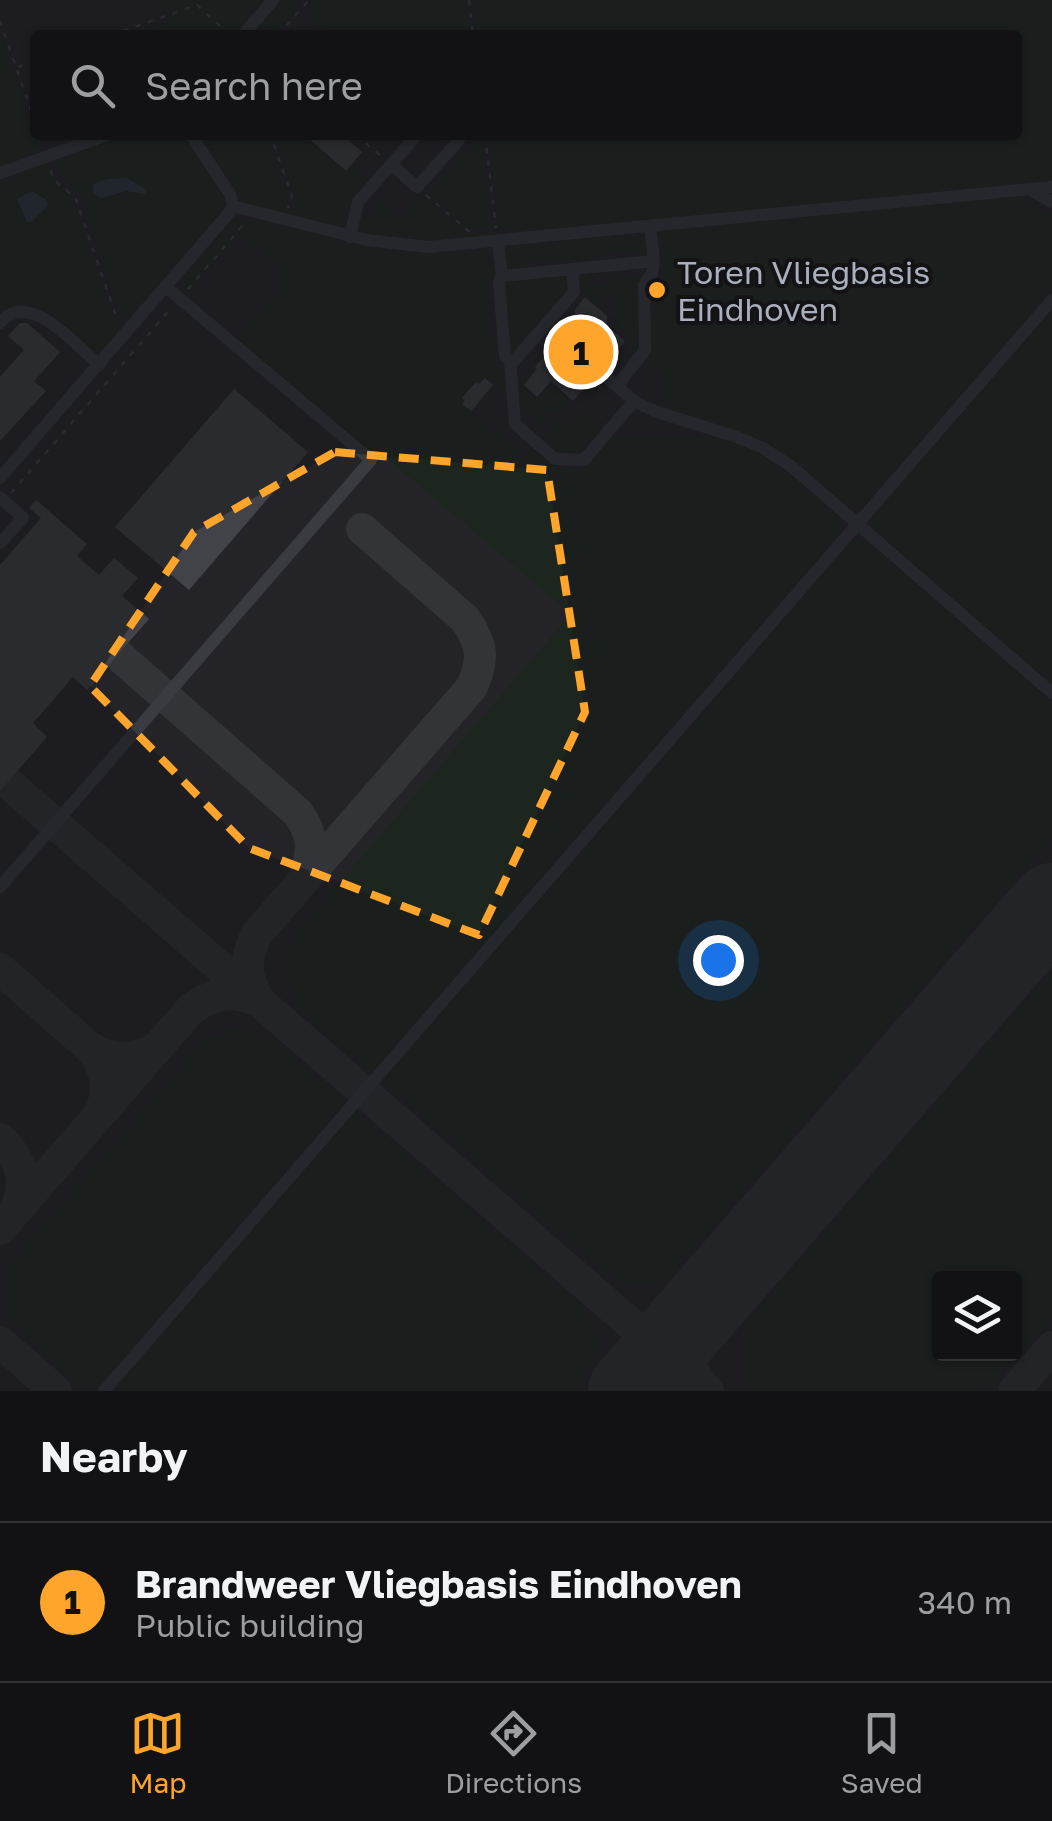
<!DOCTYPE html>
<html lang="en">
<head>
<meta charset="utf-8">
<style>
  :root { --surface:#121214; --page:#1b1b1d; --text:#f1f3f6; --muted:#9c9ea0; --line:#313234; --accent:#ffa52c }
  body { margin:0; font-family:"Golos Text",sans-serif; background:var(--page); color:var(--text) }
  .controls { position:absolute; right:30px; bottom:30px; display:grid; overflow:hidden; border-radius:10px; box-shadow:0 2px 8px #0004 }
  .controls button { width:90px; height:90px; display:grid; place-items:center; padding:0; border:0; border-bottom:2px solid var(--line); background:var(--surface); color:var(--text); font:50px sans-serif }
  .you { position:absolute; left:718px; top:960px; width:35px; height:35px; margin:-25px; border:8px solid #fff; border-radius:50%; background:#1a73e8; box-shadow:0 0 0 15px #1a73e833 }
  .badge { display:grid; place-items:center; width:65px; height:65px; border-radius:50%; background:var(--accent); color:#111; font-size:32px; font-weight:700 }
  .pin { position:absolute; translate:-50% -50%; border:5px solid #fff; box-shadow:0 2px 10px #0006 }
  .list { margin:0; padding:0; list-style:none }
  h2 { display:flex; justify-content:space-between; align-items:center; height:130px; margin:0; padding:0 40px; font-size:42px }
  h2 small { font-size:32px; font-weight:400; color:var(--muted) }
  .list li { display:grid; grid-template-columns:65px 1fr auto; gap:30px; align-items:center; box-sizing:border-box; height:160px; padding:0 40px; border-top:2px solid var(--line) }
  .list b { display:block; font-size:38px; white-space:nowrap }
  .list p { margin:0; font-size:32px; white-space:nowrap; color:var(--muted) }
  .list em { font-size:32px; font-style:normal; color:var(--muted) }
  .icon { flex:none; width:55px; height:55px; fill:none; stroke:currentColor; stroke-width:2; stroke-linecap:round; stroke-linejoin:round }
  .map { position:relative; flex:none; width:1052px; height:1391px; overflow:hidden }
  .search { position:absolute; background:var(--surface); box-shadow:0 2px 8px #0004; left:30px; right:30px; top:30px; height:110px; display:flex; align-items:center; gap:25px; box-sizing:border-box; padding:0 35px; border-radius:10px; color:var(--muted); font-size:38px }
  .sheet { height:290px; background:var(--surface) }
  nav { display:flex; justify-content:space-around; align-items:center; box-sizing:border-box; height:140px; border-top:2px solid var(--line); background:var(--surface); font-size:28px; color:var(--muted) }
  nav a { display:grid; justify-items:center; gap:5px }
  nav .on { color:var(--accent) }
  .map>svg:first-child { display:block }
  .built { fill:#242428; fill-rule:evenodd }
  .green { fill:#1d261e; fill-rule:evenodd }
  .water { fill:#2c3940 }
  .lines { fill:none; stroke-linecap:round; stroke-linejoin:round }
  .taxiway { stroke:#323438; stroke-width:32 }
  .runway { stroke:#323438; stroke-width:82 }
  .building { fill:#424348 }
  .path { stroke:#3f4247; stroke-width:2.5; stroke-dasharray:5 8; stroke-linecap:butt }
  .minor { stroke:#393b40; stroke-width:12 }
  .marked { fill:none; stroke:#ffa52c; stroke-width:8; stroke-dasharray:20 12; stroke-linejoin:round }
  .poi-dot { fill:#ffa52c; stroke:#131316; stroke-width:4 }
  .labels { text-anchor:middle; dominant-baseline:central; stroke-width:8; stroke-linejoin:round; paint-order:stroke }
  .poi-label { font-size:32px; fill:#a9b0bc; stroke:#131316; text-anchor:start }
</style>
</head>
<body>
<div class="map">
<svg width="1052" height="1391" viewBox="0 0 1052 1391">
  <rect width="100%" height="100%" fill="#18181b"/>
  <path class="built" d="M0,0H1052V1391H0ZM35,35H1017V135H35ZM940,1278H1014V1354H940Z"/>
  <g class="green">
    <path d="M159,0H263L232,35H129L166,22Z"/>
    <path d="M281,0H297L299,6L274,35H250Z"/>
    <path d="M313,0H467L471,35H326L324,29L318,30L312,13L308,14L307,7Z"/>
    <path d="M472,0H1052V182L512,235L511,227L498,228L488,135H1017V35H476Z"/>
    <path d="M0,30L40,151L0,167Z"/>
    <path d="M126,135H185L227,202L223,212L129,321L117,312L81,195L61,176L55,160ZM127,178L133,192L126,191L98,197L94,194L107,179Z"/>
    <path d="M199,135H280L272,145L290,196L284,214L250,204L242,197Z"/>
    <path d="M286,135H293L302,143L306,139L346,172L353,165L367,178L368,184L353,201L345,224L338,228L288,216L294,196L276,145Z"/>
    <path d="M477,135H482L493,228L470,230L429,194L479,138Z"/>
    <path d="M47,163L53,181L73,198L113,313L126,324L103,350H96L87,344L38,303L25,302L8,306L0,300V180ZM32,191L45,199C41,212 37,217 24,219L17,199Z"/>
    <path d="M422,194L469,234L508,231V235L419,241L364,235L357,222H363L381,201L401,217Z"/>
    <path d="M1006,197L1030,200L1052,213V291L865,505L844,504L801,466L762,440L707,421L664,401L661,373L647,360V357L649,316L657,321L656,303L669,288L664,283L667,278L663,274L666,271L663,267L665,264L663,261L666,258L662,255L666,249L655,240L664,230Z"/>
    <path d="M242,217L367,246L399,251L430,253L484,249L492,256L495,275L487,285L491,288L488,292L491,295L488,298L491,301L488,305L492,308L489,312L492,315L489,319L492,322L489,325L493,329L490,332L494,336L491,339L494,342L492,351L496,360L493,365L506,375V393L485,376L462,404L524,457L533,449L558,469L583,468L613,434L617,436C645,436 686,432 712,437C763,445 801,484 838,516L839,535L374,1071L369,1069C329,1034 266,998 293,937L571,614L374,447L369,451L237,338L283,283L276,277L282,269L240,234L187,293L185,276L230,224Z"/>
    <path d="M638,233L641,234L639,237L644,241L647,239L649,247L640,258L629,249L625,253L617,251L613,255L609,253L600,256L590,255L587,258L583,256L581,258C573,254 565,262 557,259L554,261L550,259L546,262L537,261L535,264L524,261L522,264L527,270L512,271L507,267L506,256L514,245Z"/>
    <path d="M647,265L643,341L638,352L627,343L630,340L625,335L627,332L613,320L617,316L614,313V297L602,296L597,303L581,290V271L589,270L591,283L614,281L613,268L620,267L615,273L620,277L628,273L638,275Z"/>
    <path d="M566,276L569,279L568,290L516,351L510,350L504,285L506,282Z"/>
    <path d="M1052,311V684L872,528V516Z"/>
    <path d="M525,378L527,380L523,386L537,398L550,384L568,399L555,414L551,410L548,413L551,417L545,424L550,429L561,417L564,425L570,428L585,411L592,418L584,429L586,430L595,420L604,427L583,451L558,453L542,439L549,430L519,404L517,386Z"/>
    <path d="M864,538L1052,702V837L669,1277C643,1290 634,1290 610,1274L382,1080L662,761L851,540Z"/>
    <path d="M1052,971V1315L986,1391H749V1320ZM940,1278H1014V1354H940Z"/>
    <path d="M235,1029L275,1042L345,1102L96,1391H88C59,1366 5,1332 6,1290C6,1280 10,1270 14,1260L208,1036Z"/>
    <path d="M356,1111L585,1309C606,1343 595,1363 571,1391H111Z"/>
  </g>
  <g class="water">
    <path d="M127,178L147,190L145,194L126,191L102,198L94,194L93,184L107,179Z"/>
    <path d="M32,191L45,199L48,205L31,222H27L17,199Z"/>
  </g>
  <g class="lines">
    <g class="taxiway">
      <path d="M118,655L298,813C315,837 313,852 304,879"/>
      <path d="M8,783L708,1391"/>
      <path d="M0,969L89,1047"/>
      <path d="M259,1001C245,975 244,962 256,935L472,687C484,658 483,647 466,620L362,529"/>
      <path d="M100,1113C111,1089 107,1067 89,1047C112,1062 135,1062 158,1047"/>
      <path d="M0,1139C23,1159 28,1185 14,1212"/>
      <path d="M0,1229L191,1009C216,992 231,990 259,1001"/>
      <path d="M0,1342L56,1391"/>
      <path d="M632,1387C658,1373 679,1372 704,1387C684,1362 686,1347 693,1317"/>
      <path d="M1014,1391L1052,1347"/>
    </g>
    <path class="runway" d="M629,1391L1052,904"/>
  </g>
  <g class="building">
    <path d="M305,135H342L362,152L346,171Z"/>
    <path d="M585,297L607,316V326L625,341L605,364L596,367L594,377L573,401L551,381L537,397L524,385L537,369L535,367L562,336L558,333L560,326L567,319L575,318V310Z"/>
    <path d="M20,323H27L60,352L34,381L46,391L0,441V377L24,350L8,336Z"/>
    <path d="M485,378L493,385L471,411L462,404L465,400L462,398L476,382L479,384Z"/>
    <path d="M234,389L308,452L189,590L115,527Z"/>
    <path d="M36,500L87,544L77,556L99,575L114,558L138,578L122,596L149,619L87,690L73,677L33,723L47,737L0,791V565L41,518L29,508Z"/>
  </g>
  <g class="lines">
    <g class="path">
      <path d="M469,0L473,35"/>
      <path d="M0,21L35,122"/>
      <path d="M111,35L197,5L230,35"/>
      <path d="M278,35L309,0"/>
      <path d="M18,67L35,61"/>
      <path d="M283,135L274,145L292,196L288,208"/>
      <path d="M356,135L382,157"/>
      <path d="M485,135L496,228"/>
      <path d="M51,170L54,180L75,197L115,313L120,318"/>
      <path d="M426,195L470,232"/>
      <path d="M188,289L245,223"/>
      <path d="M11,493L173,306"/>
    </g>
    <g class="minor">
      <path d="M243,35L273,0"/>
      <path d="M392,165L417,187L459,140L453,135"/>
      <path d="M0,173L107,135"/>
      <path d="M1031,190L1052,202"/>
      <path d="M233,206L366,240L429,247L1052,187"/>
      <path d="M350,237L358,202L417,135"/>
      <path d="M498,241L502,276L654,261L650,226"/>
      <path d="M502,276L499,282L505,356L513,362L574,292L572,269"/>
      <path d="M0,323C28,288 76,345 99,365"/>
      <path d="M510,360L515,424L555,459L584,460L634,401"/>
      <path d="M603,374L634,401L654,411L737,437L763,448L791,466L1052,693"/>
      <path d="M617,386L645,350L644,285L652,274L654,261"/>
      <path d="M0,478L229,213L233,206L230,194L191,135"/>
      <path d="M0,497L23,518L0,543"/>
      <path d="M0,887L371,460L166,287"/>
      <path d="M104,1391L1052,300"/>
    </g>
  </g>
  <path d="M0 0H1052V1391H0ZM335,452L547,470L585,712L479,935L249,848L90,686L194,532Z" fill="#18181b" fill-opacity=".55" fill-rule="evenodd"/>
  <path class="marked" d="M335,452L547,470L585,712L479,935L249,848L90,686L194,532Z"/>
  <circle class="poi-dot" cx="657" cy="290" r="10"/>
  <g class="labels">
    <g class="poi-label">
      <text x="677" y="272">Toren Vliegbasis<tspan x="677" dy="37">Eindhoven</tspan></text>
    </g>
  </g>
</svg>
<div class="controls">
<button><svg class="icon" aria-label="layers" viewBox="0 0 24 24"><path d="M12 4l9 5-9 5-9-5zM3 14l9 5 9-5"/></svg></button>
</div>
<div class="you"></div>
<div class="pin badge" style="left:581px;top:352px">1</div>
<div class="search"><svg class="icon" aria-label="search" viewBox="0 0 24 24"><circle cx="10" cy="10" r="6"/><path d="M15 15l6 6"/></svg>Search here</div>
</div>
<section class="sheet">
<h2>Nearby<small></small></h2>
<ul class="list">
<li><span class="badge">1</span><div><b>Brandweer Vliegbasis Eindhoven</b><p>Public building</p></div><em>340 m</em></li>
</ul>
</section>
<nav>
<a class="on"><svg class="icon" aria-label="map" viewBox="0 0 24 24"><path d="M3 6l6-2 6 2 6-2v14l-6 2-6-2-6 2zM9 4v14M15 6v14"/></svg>Map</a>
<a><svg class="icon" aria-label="directions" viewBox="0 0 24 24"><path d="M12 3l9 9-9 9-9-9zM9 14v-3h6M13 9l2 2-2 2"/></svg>Directions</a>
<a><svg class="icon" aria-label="saved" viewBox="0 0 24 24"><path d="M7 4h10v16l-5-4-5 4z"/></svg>Saved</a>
</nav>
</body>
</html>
